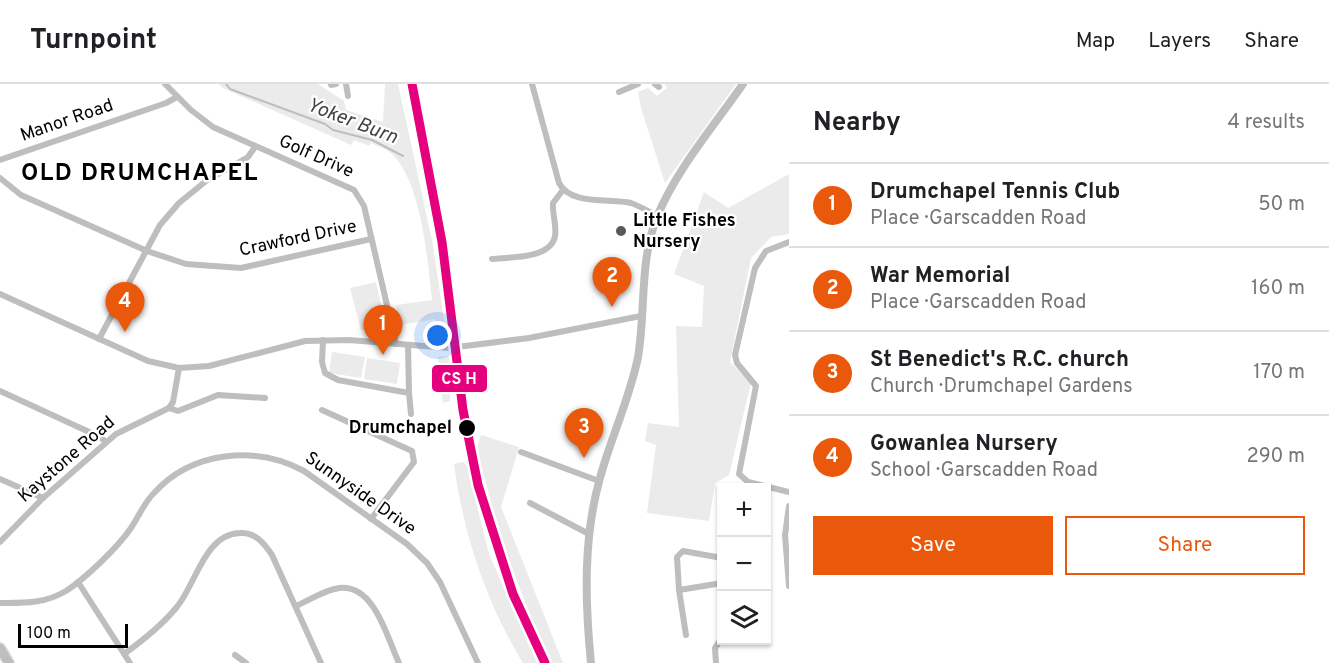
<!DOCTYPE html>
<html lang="en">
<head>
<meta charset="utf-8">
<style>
  :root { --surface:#fff; --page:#f2f2f2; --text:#202124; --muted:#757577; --line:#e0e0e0; --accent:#ea580c }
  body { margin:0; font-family:Overpass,sans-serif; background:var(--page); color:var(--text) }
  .controls { position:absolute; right:18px; bottom:18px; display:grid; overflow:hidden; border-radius:0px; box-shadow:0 2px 4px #0004 }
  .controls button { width:54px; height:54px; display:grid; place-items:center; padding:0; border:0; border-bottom:2px solid var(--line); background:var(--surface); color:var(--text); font:30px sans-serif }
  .scale { position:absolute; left:18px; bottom:15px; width:110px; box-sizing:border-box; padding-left:6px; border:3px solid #000; border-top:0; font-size:16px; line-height:21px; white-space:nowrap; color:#000; -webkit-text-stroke:4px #fff; paint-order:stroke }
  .you { position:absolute; left:438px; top:252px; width:21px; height:21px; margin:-15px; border:4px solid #fff; border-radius:50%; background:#1a73e8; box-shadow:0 0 0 9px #1a73e833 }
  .badge { display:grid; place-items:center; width:39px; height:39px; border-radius:50%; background:var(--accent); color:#fff; font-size:20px; font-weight:700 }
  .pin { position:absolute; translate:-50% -50px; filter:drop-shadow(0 2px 3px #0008) }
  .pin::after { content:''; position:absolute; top:32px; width:21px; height:18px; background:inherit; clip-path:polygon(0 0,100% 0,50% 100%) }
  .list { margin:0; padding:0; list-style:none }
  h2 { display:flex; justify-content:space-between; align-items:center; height:78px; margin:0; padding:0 24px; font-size:26px }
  h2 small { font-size:20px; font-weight:400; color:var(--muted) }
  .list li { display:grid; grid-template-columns:39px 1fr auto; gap:18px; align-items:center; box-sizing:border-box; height:84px; padding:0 24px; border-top:2px solid var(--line) }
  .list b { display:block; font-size:22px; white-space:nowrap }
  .list p { margin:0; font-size:20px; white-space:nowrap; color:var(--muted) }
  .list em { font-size:20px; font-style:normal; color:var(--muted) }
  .actions { display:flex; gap:12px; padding:18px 24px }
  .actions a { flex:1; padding:14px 0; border:2px solid var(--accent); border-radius:0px; text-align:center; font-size:21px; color:var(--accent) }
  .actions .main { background:var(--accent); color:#fff }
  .icon { flex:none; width:33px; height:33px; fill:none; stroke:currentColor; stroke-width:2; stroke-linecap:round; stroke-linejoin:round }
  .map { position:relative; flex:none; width:789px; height:579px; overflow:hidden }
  header { display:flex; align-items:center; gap:36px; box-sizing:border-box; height:84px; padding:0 30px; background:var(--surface); border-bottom:2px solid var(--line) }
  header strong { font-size:28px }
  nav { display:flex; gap:33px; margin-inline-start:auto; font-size:21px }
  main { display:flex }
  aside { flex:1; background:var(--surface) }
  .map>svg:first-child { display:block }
  .green { fill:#ebebeb }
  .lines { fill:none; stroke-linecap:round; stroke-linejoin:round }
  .stream { stroke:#bebebe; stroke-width:2 }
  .primary-casing { stroke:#dbdbdb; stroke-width:12 }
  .minor { stroke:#bebebe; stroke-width:6 }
  .tertiary { stroke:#bebebe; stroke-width:8 }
  .primary { stroke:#bebebe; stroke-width:9 }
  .rail-1-casing { stroke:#fff; stroke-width:14 }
  .rail-1 { stroke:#e5007d; stroke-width:9 }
  .poi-dot { fill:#595959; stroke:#fff; stroke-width:2 }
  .stop-dot { fill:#000; stroke:#fff; stroke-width:2 }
  .labels { text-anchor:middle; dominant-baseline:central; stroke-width:4.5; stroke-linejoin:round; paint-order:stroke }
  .street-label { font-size:18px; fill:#000; stroke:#fff }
  .poi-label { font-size:18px; font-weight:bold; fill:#000; stroke:#fff; text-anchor:start }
  .stop-label { font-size:18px; font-weight:bold; fill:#000; stroke:#fff; text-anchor:end }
  .water-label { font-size:20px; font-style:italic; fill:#434343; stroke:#fff }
  .district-label { font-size:24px; font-weight:bold; letter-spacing:1.5px; fill:#000; stroke:#fff }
  .line-badge { stroke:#fff; stroke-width:2 }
  .badge-label { font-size:16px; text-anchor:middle; font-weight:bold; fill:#fff }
</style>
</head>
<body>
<header>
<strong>Turnpoint</strong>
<nav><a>Map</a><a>Layers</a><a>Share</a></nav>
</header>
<main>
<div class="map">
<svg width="789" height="579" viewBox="0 0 789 579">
  <rect width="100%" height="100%" fill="#fff"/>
  <g class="green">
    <path d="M219,0H318L344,17L346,26L383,38L385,0H398L433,161L447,257L437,256L435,235L400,241L396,221L432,216C428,177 421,97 392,70C386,65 377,62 371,59L369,62L354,56L351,61L223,4Z"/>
    <path d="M665,0H736L665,99L641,24L638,8L648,4L657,12L667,4Z"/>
    <path d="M789,90V150L771,153L751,174L730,278L751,299L729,391L715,399L709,437L647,429L656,361L645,357L648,339L679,343L676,242L702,243L704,202L674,190L704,108L728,124Z"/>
    <path d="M376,198L386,244L382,247L361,246L350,204Z"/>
    <path d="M332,268L365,273L361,294L329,289Z"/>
    <path d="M449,272L450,317L443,319L438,273Z"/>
    <path d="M367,274L400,279L397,300L364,295Z"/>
    <path d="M481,351L519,363L501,423L563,579H553C518,511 495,438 477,364Z"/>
    <path d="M463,378L467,382L489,470L537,579H523C486,519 463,449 454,380Z"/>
  </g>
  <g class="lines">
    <path class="stream" d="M226,0L230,5L325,40L333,46L372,56L403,72"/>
    <g class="primary-casing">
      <path id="primary" d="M0,564L9,579"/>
    </g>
    <g class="minor">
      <path d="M165,0L191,26L213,43L354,106L364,122L396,260"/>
      <path d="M346,0L348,12"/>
      <path d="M532,0L559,99C571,122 610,114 631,119C640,122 649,128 658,132"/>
      <path d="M655,0L659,3"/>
      <path d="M331,1L336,0"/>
      <path d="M619,8L638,0"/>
      <path d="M0,76L166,19L177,13"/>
      <path d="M0,94L21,111L147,167L186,180L241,184L371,155"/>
      <path d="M789,158L766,167L755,184L735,271L737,279L756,302L739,390L748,398L789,408"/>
      <path d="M492,175C510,173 551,175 555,152C557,141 552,130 553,119L563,106"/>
      <path d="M0,210L148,277L179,284L209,282L305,257L349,256L449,264L529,254L641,232"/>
      <path d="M99,255L160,141L179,119L206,97L248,73L255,63"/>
      <path d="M323,256L322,278L325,289L338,296L409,309L411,330"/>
      <path d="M408,261L409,309"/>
      <path d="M0,307L100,353L106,358"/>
      <path d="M169,324L173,318L179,284"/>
      <path d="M322,326L412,367L414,378L371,435"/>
      <path d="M521,368L599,397"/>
      <path d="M0,395L43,414"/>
      <path d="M530,419L589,450"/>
      <path d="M789,422L785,451L789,502"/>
      <path d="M0,458L43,414L116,350L169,324L178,327L218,311L265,314"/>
      <path d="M78,498L130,579"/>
      <path d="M679,506L722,499"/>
      <path d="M0,519C24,519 44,520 66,507C86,494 118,463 131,444C139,432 144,419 154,409C192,367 255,361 304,387L407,460L427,479L440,498L478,579"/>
      <path d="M296,522C310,516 324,506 339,504C375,500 387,554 399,579"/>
      <path d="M686,551L679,506L677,473L683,467L722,474"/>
      <path d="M124,570C142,557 162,541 176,524C196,501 204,450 240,449C255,448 264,459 272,471L321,579"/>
      <path d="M235,571L246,579"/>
      <path d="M716,579L715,564L719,558L730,556"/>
    </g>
    <path class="tertiary" d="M591,579C585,518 583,454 600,394C611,353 630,314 638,273C646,226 639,178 657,133C676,86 714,42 743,0"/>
    <use href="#primary" class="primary"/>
    <g class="rail-1-casing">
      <path id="rail-1" d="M412,0L442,158L463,326L478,401L513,510L545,579"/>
    </g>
    <use href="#rail-1" class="rail-1"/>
  </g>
  <circle class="poi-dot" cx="621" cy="147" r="6"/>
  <circle class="stop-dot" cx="467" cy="344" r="9"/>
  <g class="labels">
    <g class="street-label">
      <text transform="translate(67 37) rotate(-19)">Manor Road</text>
      <text transform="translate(316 73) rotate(24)">Golf Drive</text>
      <text transform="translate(298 155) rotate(-12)">Crawford Drive</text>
      <text transform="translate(67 376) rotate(-41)">Kaystone Road</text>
      <text transform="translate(360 410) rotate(35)">Sunnyside Drive</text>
    </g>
    <g class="poi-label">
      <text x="633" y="137">Little Fishes<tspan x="633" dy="21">Nursery</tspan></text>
    </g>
    <g class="stop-label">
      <text x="452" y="344">Drumchapel</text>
    </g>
    <g class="water-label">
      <text transform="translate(352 38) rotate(21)">Yoker Burn</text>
    </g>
    <g class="district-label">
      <text x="140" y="90">OLD DRUMCHAPEL</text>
    </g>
  </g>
  <rect class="line-badge" x="431" y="280" width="57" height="29" rx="6" fill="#e5007d"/>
  <g class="badge-label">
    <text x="459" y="300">CS H</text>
  </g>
</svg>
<div class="controls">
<button>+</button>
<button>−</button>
<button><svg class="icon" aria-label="layers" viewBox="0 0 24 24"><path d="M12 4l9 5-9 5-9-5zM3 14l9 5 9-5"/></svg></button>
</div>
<div class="scale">100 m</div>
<div class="you"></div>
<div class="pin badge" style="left:383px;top:271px">1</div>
<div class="pin badge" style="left:612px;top:223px">2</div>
<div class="pin badge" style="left:584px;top:374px">3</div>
<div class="pin badge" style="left:125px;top:248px">4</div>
</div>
<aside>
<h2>Nearby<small>4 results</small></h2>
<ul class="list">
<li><span class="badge">1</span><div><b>Drumchapel Tennis Club</b><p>Place · Garscadden Road</p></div><em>50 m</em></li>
<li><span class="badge">2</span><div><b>War Memorial</b><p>Place · Garscadden Road</p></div><em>160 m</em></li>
<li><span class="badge">3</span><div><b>St Benedict's R.C. church</b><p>Church · Drumchapel Gardens</p></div><em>170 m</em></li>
<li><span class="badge">4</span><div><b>Gowanlea Nursery</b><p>School · Garscadden Road</p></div><em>290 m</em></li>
</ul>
<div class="actions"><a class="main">Save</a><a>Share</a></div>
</aside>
</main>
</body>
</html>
